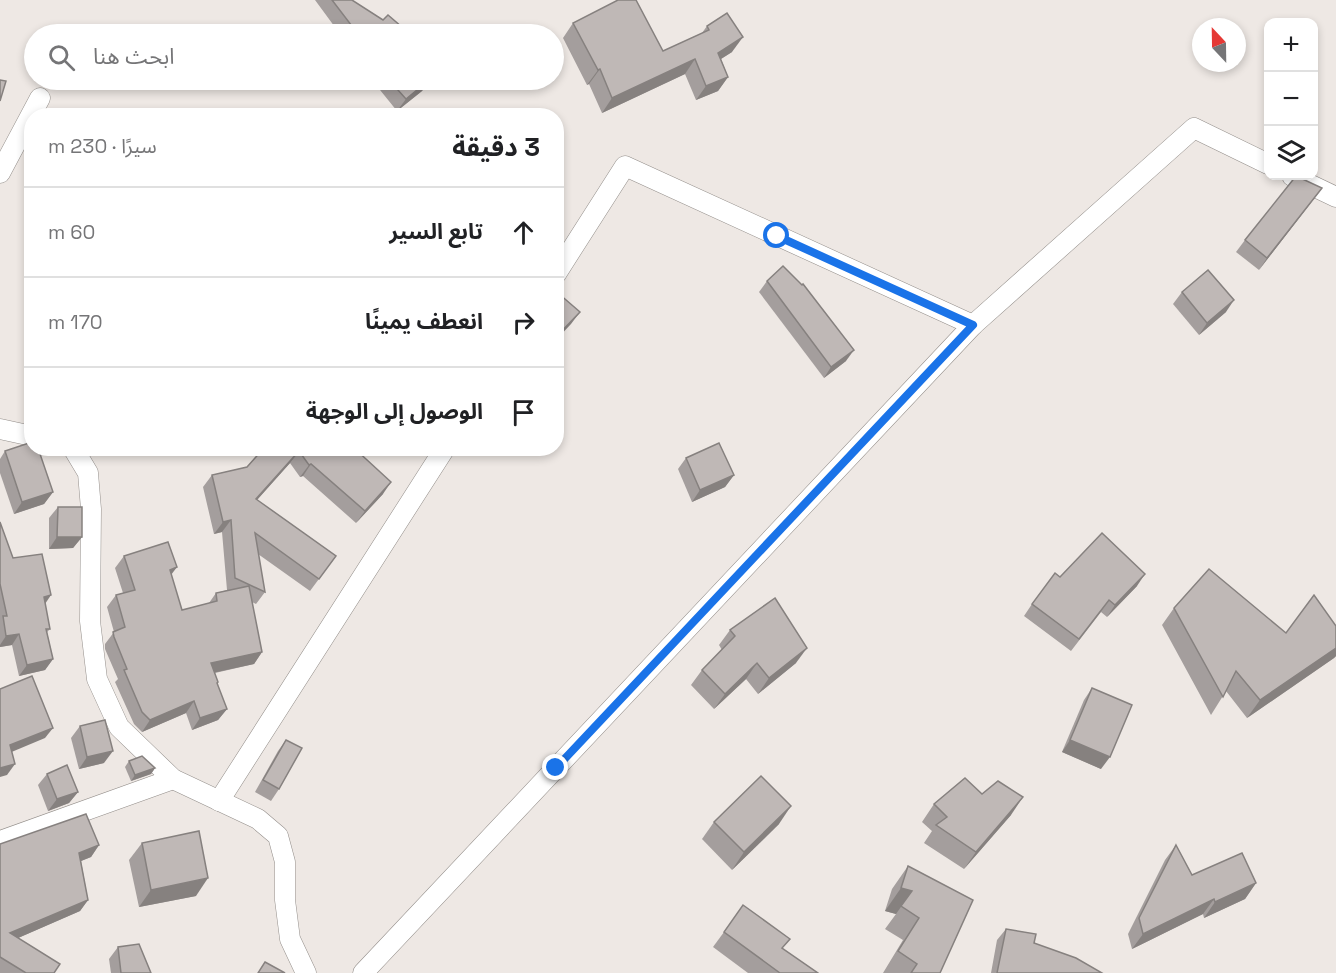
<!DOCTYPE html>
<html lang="ar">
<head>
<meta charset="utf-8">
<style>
  :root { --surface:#fff; --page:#f2f2f2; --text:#202124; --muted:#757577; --line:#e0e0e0 }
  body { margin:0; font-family:"Space Grotesk","Noto Sans Arabic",sans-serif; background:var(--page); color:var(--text); direction:rtl }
  .controls { position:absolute; right:18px; top:18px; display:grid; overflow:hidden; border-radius:12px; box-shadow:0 3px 9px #0003 }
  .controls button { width:54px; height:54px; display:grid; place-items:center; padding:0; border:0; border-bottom:2px solid var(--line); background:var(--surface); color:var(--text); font:30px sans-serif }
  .compass { position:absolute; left:1192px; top:18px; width:54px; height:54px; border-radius:50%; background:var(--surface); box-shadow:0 3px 9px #0003; rotate:338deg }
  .stop { position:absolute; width:18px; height:18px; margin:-14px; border:4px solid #1a73e8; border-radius:50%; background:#fff }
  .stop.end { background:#1a73e8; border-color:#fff; box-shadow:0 2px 6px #0008 }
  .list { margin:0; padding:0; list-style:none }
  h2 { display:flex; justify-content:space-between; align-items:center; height:78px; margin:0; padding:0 24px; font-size:26px }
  h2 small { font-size:20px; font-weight:400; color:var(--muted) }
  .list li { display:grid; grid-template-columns:39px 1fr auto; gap:18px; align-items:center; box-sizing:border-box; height:90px; padding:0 24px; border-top:2px solid var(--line) }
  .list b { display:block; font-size:22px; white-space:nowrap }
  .list em { font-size:20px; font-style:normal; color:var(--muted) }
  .icon { flex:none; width:33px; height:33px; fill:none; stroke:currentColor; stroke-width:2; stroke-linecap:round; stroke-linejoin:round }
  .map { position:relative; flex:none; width:1336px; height:973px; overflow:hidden; direction:ltr }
  .search { position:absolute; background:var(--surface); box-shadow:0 3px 9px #0003; left:24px; top:24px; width:540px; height:66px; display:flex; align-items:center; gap:15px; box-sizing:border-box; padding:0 21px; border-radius:33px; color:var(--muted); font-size:22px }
  .panel { position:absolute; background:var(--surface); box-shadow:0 3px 9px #0003; left:24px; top:108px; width:540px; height:348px; border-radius:24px; direction:rtl }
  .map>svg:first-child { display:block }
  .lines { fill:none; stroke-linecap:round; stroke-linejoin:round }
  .street-casing { stroke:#938e8a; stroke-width:21 }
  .street { stroke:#fff; stroke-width:20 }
  .wall { fill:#a49e9d }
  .shaded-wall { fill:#86817f }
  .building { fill:#bfb8b6; stroke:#86817f; stroke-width:1.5 }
  .route { stroke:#1a73e8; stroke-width:8 }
</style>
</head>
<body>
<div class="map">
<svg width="1336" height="973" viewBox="0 0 1336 973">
  <rect width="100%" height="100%" fill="#eee8e4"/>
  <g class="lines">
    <g class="street-casing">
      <g id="street">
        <path d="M0,173L40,98"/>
        <path d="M1292,176L1336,197"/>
        <path d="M973,325L1194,128L1268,164"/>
        <path d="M0,429L32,436"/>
        <path d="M73,448L88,473L91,509L90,621L97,679L119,727L173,779L258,819L278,836L285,862V900L290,939L306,973"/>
        <path d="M219,801L445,448"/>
        <path d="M0,841L173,779"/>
        <path d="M363,973L973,325L625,166L556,274"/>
      </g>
    </g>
    <use href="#street" class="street"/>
  </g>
  <g class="wall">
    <path d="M315,0H352L383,20L410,34H340Z"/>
    <path d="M573,23L663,51L702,33L707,26L732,52L721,59L728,77L718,91L696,100L685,74L602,113L589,84L587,85L563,38Z"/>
    <path d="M378,80H430L422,91L397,111L376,85L379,80Z"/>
    <path d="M1322,188L1259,270L1236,252L1245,240Z"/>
    <path d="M767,281L846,361L824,378L759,292Z"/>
    <path d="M1182,292L1226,312L1199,335L1173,304Z"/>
    <path d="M264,448H340L383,494L356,523L303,476L300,477L290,463L257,500L336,556L310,591L258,554L265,592L256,604L252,602L262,652L254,664L215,673L217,683L227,709L218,720L192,730L186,713L142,732L134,724L115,682L118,679L105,649V644L114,632L107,607L116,595L123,593L115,568L124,556L171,575L182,610L209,603L216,593L227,590L222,532L214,534L203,487L212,475L247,467Z"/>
    <path d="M5,451L53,492L44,504L14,514L0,473V459Z"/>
    <path d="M686,458L734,475L725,487L692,502L678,469Z"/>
    <path d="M58,507L82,537L73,548L49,549V518Z"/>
    <path d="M0,522L13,558L45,603L50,629L47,632L53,659L45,670L19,676L12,645L0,647Z"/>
    <path d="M1060,577L1137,586L1107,617L1101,612L1071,651L1024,616L1032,604Z"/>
    <path d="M1174,608L1286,633L1336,626V656L1334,658L1247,718L1226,691L1211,715L1162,625Z"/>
    <path d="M730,630L796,663L758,694L746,679L714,709L691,685L702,670L722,650L719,645Z"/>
    <path d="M1092,688L1101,769L1062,752L1084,700Z"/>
    <path d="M80,726L104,763L79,769L71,738Z"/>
    <path d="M286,740L279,789L271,801L255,792L278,751Z"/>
    <path d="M129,761L155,768L151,774L131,781L125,767Z"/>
    <path d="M47,774L78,792L69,803L48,811L38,785Z"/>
    <path d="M982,794L1011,815L964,869L924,843L932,831L922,822L934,804Z"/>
    <path d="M714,822L779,824L732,870L702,839Z"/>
    <path d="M142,843L196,896L139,907L129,860Z"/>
    <path d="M0,844L99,845L91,857L81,861L88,900L80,911L18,938L54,973H0Z"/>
    <path d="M1176,845L1192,875L1256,883L1245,899L1204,918L1203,914L1132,949L1128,934L1165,860Z"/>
    <path d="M908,866L940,973H883L903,940L885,929L896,914L885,911L892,889Z"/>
    <path d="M1006,929L1034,943L1102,973H991L997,940Z"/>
    <path d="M724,932L783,949L818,973H748L713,947Z"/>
    <path d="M118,947L151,973H111L109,959Z"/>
  </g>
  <g class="shaded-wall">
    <path d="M743,37L732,52L708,67L718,53Z"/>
    <path d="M695,59L685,74L602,113L612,98Z"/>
    <path d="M600,69L589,84L587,85L598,70Z"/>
    <path d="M728,77L718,91L696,100L706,86Z"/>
    <path d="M430,80L422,91L397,111L406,99Z"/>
    <path d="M1322,188L1313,200L1259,270L1267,258Z"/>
    <path d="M1234,300L1226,312L1199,335L1207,323Z"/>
    <path d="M580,312L571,324L556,340V337Z"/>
    <path d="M854,350L846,361L824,378L831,367Z"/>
    <path d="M299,451L290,463L247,511L256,499Z"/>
    <path d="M311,464L303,476L300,477L309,465Z"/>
    <path d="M734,475L725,487L692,502L700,490Z"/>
    <path d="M391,482L383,494L356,523L365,511Z"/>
    <path d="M53,492L44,504L14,514L22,502Z"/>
    <path d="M231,520L222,532L214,534L223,522Z"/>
    <path d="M57,537H82L73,548L49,549Z"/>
    <path d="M177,567L168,579L170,570Z"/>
    <path d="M1145,574L1137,586L1107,617L1115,605Z"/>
    <path d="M51,595L43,607L44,597Z"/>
    <path d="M19,634L12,645L0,647V645L6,636Z"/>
    <path d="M807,648L796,663L758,694L769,678Z"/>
    <path d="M1336,648V656L1334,658L1247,718L1260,700Z"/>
    <path d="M262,652L254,664L203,675L211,663Z"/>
    <path d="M53,659L45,670L19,676L27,665Z"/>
    <path d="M757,663L746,679L714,709L725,694Z"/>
    <path d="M194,701L186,713L142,732L150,720Z"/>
    <path d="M227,709L218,720L192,730L200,718Z"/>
    <path d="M53,728L45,738L2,756L10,745Z"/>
    <path d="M1070,740L1110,757L1101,769L1062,752Z"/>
    <path d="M113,751L104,763L79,769L87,757Z"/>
    <path d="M15,764L7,775L0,777V768Z"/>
    <path d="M155,768L151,774L131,781L135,775Z"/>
    <path d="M78,792L69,803L48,811L57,799Z"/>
    <path d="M1023,797L1011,815L964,869L976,852Z"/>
    <path d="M791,806L779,824L732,870L744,852Z"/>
    <path d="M99,845L91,857L71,865L79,853Z"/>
    <path d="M208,878L196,896L139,907L151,890Z"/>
    <path d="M1256,883L1245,899L1204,918L1215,902Z"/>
    <path d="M901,888L912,891L896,914L885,911Z"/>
    <path d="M1214,899L1203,914L1132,949L1143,934Z"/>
    <path d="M88,900L80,911L2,945L10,933Z"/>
  </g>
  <g class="building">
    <path d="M332,0H352L383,20L388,15L410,34H358Z"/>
    <path d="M618,0H636L663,51L709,30L707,26L727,13L743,37L718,53L728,77L706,86L695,59L612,98L600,69L598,70L573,23Z"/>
    <path d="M0,80L6,81L0,101Z"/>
    <path d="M389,80H429L406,99Z"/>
    <path d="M1296,176L1322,188L1267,258L1245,240Z"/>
    <path d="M783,266L802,285L803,284L854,350L831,367L767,281Z"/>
    <path d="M1208,270L1234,300L1207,323L1182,292Z"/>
    <path d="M558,293L580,312L556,337V295Z"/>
    <path d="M32,442V448H38L53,492L22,502L5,451Z"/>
    <path d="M719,443L734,475L700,490L686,458Z"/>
    <path d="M264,448H340L341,451L344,448H354L391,482L365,511L311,464L309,465L299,451L256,499L336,556L319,579L255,533L265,592L235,578L231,520L223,522L212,475L247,467Z"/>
    <path d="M58,507H82V537H57Z"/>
    <path d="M0,522L13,558L42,554L51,595L44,597L50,629H46L53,659L27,665L19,634L6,636L3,616H7L0,584Z"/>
    <path d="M1102,533L1145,574L1115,605L1109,600L1079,639L1032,604L1055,573L1060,577Z"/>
    <path d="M168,542L177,567L170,570L182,610L217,601L216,593L249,586L262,652L211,663L218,682L217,683L227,709L200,718L194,701L150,720L142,712L124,670L127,669L114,637L113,632L125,627L116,595L135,590L124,556Z"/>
    <path d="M1209,569L1286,633L1314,595L1336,626V648L1260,700L1236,671L1223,697L1174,608Z"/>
    <path d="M775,598L807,648L769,678L757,663L725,694L702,670L735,636L730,630Z"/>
    <path d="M32,676L53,728L10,745L15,764L0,768V689Z"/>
    <path d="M1092,688L1132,705L1110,757L1070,740Z"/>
    <path d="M105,720L113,751L87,757L80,726Z"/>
    <path d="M286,740L302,748L279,789L263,780Z"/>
    <path d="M142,756L155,768L135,775L129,761Z"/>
    <path d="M67,765L78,792L57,799L47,774Z"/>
    <path d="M761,776L791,806L744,852L714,822Z"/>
    <path d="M965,778L982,794L998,781L1023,797L976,852L936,825L947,817L934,804Z"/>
    <path d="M86,814L99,845L79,853L88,900L10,933L60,964L54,973H26L0,957V844Z"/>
    <path d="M199,831L208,878L151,890L142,843Z"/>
    <path d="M1176,845L1192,875L1242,853L1256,883L1215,902L1214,899L1143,934L1139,918Z"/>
    <path d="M908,866L973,900L940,973H911L917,964L898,951L919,918L901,906L912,891L901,888Z"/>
    <path d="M743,905L790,939L782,948L818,973H780L724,932Z"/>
    <path d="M1006,929L1036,934L1034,943L1076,958L1102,973H997Z"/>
    <path d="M139,944L151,973H121L118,947Z"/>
    <path d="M265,962L285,973H258Z"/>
  </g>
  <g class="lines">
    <path class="route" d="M556,768L973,325L777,236"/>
  </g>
</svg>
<div class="controls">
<button>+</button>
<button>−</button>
<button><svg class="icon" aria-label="layers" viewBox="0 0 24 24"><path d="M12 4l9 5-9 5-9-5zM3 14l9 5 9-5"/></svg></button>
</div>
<svg class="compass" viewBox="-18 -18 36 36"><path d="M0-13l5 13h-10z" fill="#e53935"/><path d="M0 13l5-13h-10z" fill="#757577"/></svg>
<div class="stop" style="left:777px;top:236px"></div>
<div class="stop end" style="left:556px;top:768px"></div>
<div class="search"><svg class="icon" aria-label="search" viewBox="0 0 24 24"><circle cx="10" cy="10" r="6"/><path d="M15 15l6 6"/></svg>ابحث هنا</div>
<section class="panel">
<h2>3 دقيقة<small>سيرًا · 230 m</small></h2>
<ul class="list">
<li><svg class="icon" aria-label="ahead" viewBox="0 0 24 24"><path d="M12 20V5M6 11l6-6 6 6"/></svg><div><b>تابع السير</b></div><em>60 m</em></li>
<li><svg class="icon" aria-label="right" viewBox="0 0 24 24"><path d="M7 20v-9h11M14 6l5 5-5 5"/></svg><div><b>انعطف يمينًا</b></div><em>170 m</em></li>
<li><svg class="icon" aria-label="arrive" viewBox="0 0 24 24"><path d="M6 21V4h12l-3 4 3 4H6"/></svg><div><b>الوصول إلى الوجهة</b></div></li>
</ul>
</section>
</div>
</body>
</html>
